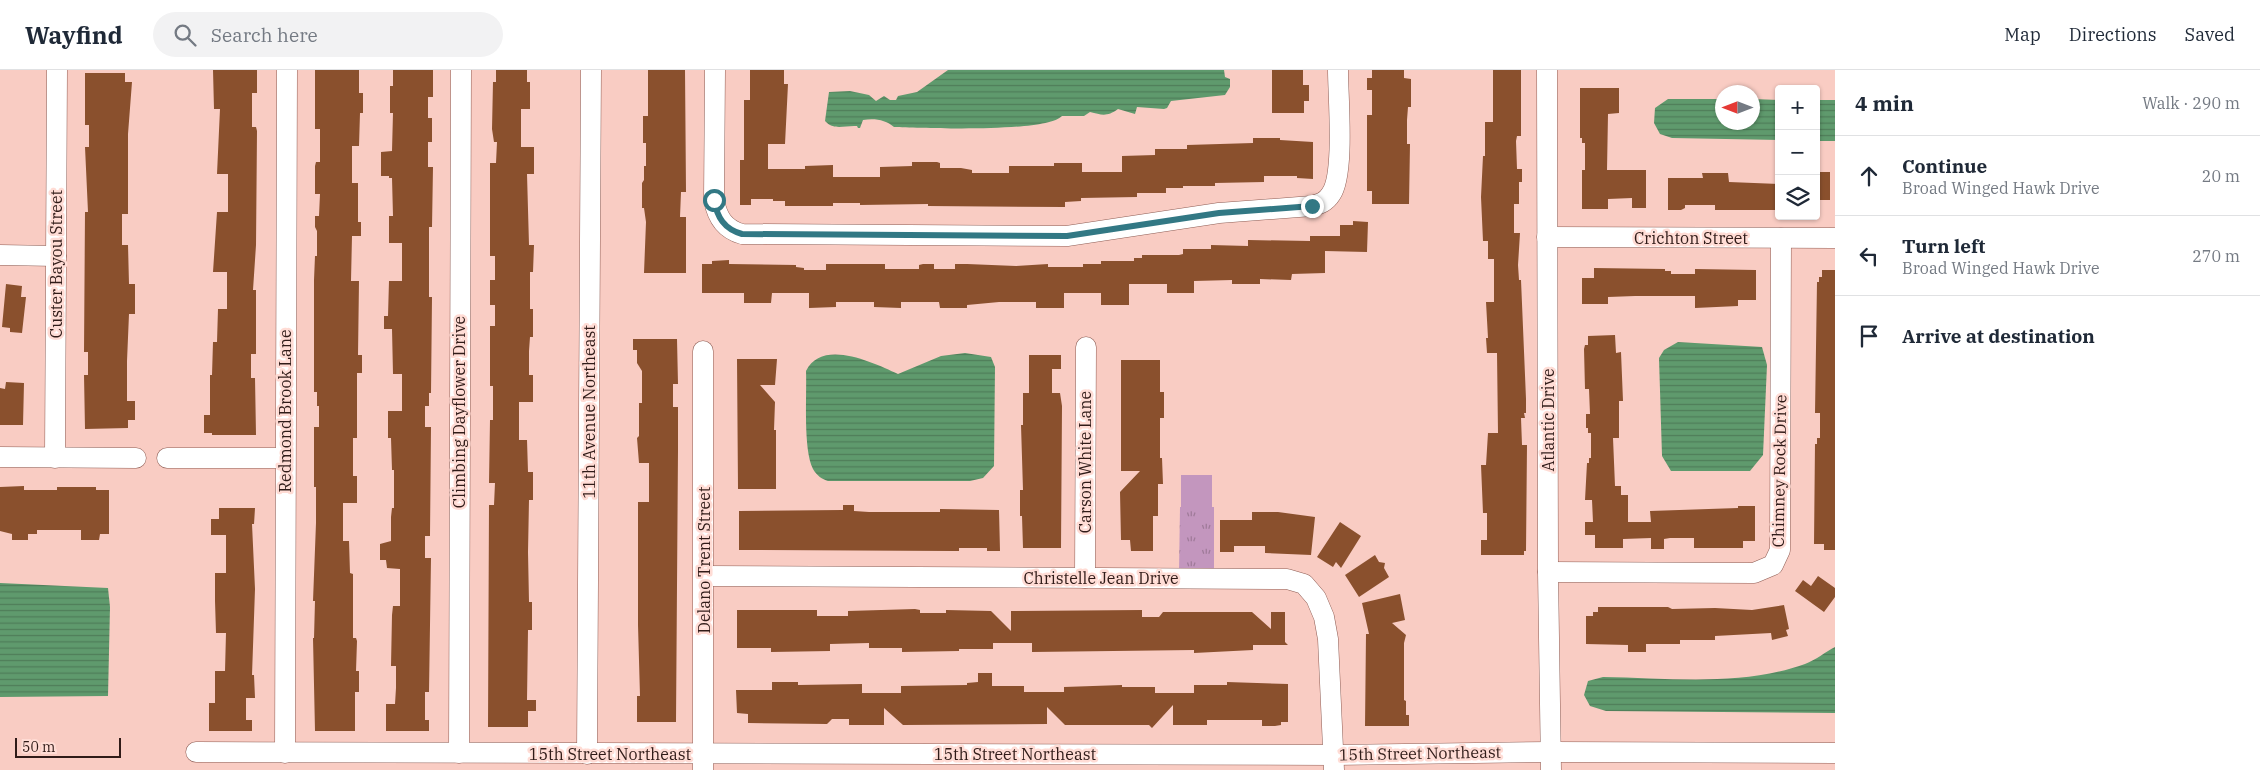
<!DOCTYPE html>
<html lang="en">
<head>
<meta charset="utf-8">
<style>
  :root { --surface:#fff; --page:#f2f2f3; --text:#1f2937; --muted:#747a83; --line:#e0e1e3 }
  body { margin:0; font-family:"IBM Plex Serif",serif; background:var(--page); color:var(--text) }
  .controls { position:absolute; right:15px; top:15px; display:grid; overflow:hidden; border-radius:5px; box-shadow:0 1px 4px #0004 }
  .controls button { width:45px; height:45px; display:grid; place-items:center; padding:0; border:0; border-bottom:1px solid var(--line); background:var(--surface); color:var(--text); font:25px sans-serif }
  .compass { position:absolute; left:1715px; top:15px; width:45px; height:45px; border-radius:50%; background:var(--surface); box-shadow:0 1px 4px #0004; rotate:270deg }
  .scale { position:absolute; left:15px; bottom:12px; width:106px; box-sizing:border-box; padding-left:5px; border:2px solid #301b18; border-top:0; font-size:14px; line-height:18px; white-space:nowrap; color:#301b18; -webkit-text-stroke:4px #ffdcd5; paint-order:stroke }
  .stop { position:absolute; width:15px; height:15px; margin:-11px; border:4px solid #327884; border-radius:50%; background:#fff }
  .stop.end { background:#327884; border-color:#fff; box-shadow:0 1px 5px #0008 }
  .list { margin:0; padding:0; list-style:none }
  h2 { display:flex; justify-content:space-between; align-items:center; height:65px; margin:0; padding:0 20px; font-size:21px }
  h2 small { font-size:16px; font-weight:400; color:var(--muted) }
  .list li { display:grid; grid-template-columns:32px 1fr auto; gap:15px; align-items:center; box-sizing:border-box; height:80px; padding:0 20px; border-top:1px solid var(--line) }
  .list b { display:block; font-size:19px; white-space:nowrap }
  .list p { margin:0; font-size:16px; white-space:nowrap; color:var(--muted) }
  .list em { font-size:16px; font-style:normal; color:var(--muted) }
  .icon { flex:none; width:28px; height:28px; fill:none; stroke:currentColor; stroke-width:2; stroke-linecap:round; stroke-linejoin:round }
  .map { position:relative; flex:none; width:1835px; height:700px; overflow:hidden }
  header { display:flex; align-items:center; gap:30px; box-sizing:border-box; height:70px; padding:0 25px; background:var(--surface); border-bottom:1px solid var(--line) }
  header strong { font-size:24px }
  nav { display:flex; gap:28px; margin-inline-start:auto; font-size:18px }
  .search { width:350px; height:45px; background:var(--page); display:flex; align-items:center; gap:12px; box-sizing:border-box; padding:0 18px; border-radius:28px; color:var(--muted); font-size:19px }
  main { display:flex }
  aside { flex:1; background:var(--surface) }
  .map>svg:first-child { display:block }
  .grass { fill:url(#grass-tufts) }
  .pitch { fill:#c396be }
  .water { fill:url(#water-rules) }
  .building { fill:#8a502d }
  .lines { fill:none; stroke-linecap:round; stroke-linejoin:round }
  .minor-casing { stroke:#8e5d54; stroke-width:21 }
  .minor { stroke:#fff; stroke-width:20 }
  .route { stroke:#327884; stroke-width:6 }
  .labels { text-anchor:middle; dominant-baseline:central; stroke-width:5; stroke-linejoin:round; paint-order:stroke }
  .street-label { font-size:16px; fill:#301b18; stroke:#ffdcd5 }
</style>
</head>
<body>
<header>
<strong>Wayfind</strong>
<div class="search"><svg class="icon" aria-label="search" viewBox="0 0 24 24"><circle cx="10" cy="10" r="6"/><path d="M15 15l6 6"/></svg>Search here</div>
<nav><a>Map</a><a>Directions</a><a>Saved</a></nav>
</header>
<main>
<div class="map">
<svg width="1835" height="700" viewBox="0 0 1835 700">
  <defs>
    <pattern id="grass-tufts" width="24" height="20" patternUnits="userSpaceOnUse" patternTransform="scale(1.25)"><rect width="24" height="20" fill="#c396be"/><path d="M3 7l-1-3M5 7V3M7 7l1-3M15 17l-1-3M17 17v-4M19 17l1-3" fill="none" stroke="#9f7a99"/></pattern>
    <pattern id="water-rules" width="6" height="5" patternUnits="userSpaceOnUse" patternTransform="scale(1.25)"><rect width="6" height="5" fill="#5f9a6d"/><path d="M0 2.5h6" fill="none" stroke="#4f7d59"/></pattern>
  </defs>
  <rect width="100%" height="100%" fill="#f9ccc3"/>
  <path class="grass" d="M1180,437H1214V503H1179Z"/>
  <rect class="pitch" x="1181" y="405" width="31" height="32"/>
  <g class="water">
    <path d="M948,0H1224L1225,7L1230,9V17L1225,25L1171,31L1167,38L1164,39L1137,37L1135,44L1118,39C1107,47 1102,45 1090,42L1084,46H1062C1046,63 923,58 894,57C886,50 875,48 863,50L860,58H858L857,56C845,55 834,61 825,51L829,22L850,21L869,25L876,31L884,26L890,30H896L898,26L917,22Z"/>
    <path d="M1668,29H1722V52H1752L1753,29L1779,30V70L1672,68L1660,64L1654,53L1655,38Z"/>
    <rect x="1816" y="30" width="19" height="41"/>
    <path d="M1678,272L1762,277L1767,295L1763,385L1750,401H1671L1662,386L1659,288L1664,280Z"/>
    <path d="M965,283L991,287L995,297L994,396L983,408L970,411H828C822,409 817,406 813,399C803,379 807,325 806,301C822,268 874,293 898,304L941,286Z"/>
    <path d="M0,513L108,518L110,537L108,626L0,627Z"/>
    <path d="M1835,577V643L1606,641L1590,636L1584,625L1588,611L1603,607C1670,608 1741,617 1805,594C1816,590 1825,582 1835,577Z"/>
  </g>
  <g class="building">
    <path d="M213,0H257V23H252V57H256L257,61L256,175L253,220H256V284H251V308H255L256,365H212V363H204V345H210V305H212L213,272H217L218,239H227V202H213L217,142H228V104H217L220,39H214Z"/>
    <path d="M315,0H359V23H363V43H360L359,76H352V113H358V152H361V166H352L351,211H359L358,285H362V303H357V368H353V406H357V433H343V471H349L350,503L353,504V568H356L357,571L356,601H359V622H355V661H315L313,568H314L315,531H313L316,453V417H314V357H319V336H317V322H314V210L315,186H317V161L315,157V146H319L320,124H315V96L316,92H320V59H315Z"/>
    <path d="M393,0H433V27H428V48H432V72H428V97H433L432,157H429V227H432L431,323H429V336H425V357H431L430,466H425V488H431L429,622H425V650H429V661H386V634H395L396,618V596H391L392,545L393,536H400V499L387,498L386,490H380V474L391,471V447L392,438H394V400H392L391,368H388V341H402V304H393L392,259H384V246H388L389,211H402V173H389V146H393L392,108H389V106H381V82L392,81L393,43H390V16H393Z"/>
    <path d="M496,0H527V12H530V39H521V77H534V104H527L529,175H534L533,202H530V239H533V267H530L529,281V305H533V332H519V370H527L528,402H533V430H529L528,482L529,532H532V560H528L527,630H536V641H528V657H488L489,435H494L495,413H489L490,350H493V316H490V256H495V235H490V210H495V186H490V93H496L497,72H494L492,59L493,12H496Z"/>
    <path d="M648,0H685L686,122H681L680,147H686V203H644L646,152L644,138H642V113L644,110V96H646V73H643V46H648Z"/>
    <path d="M750,0H784V14H788L785,74H768V99H805V96L833,95V107H880V97L912,96V92H937L940,93V98H961L972,100V103H1009V96H1054V93H1082V102H1122V86L1155,85V79H1187V75L1253,73V68H1280V70L1313,72V109L1297,108V106H1264V112L1215,113V116H1183V118H1166V123H1137V127L1081,128V131L1065,132V137L928,136V134L860,135V133H833V136H785V131H773V129H751V135H740V90H744V30H750Z"/>
    <path d="M1272,0H1303V15H1309V31H1304V43H1272Z"/>
    <path d="M1372,0H1404V8L1411,9V37H1408L1407,50V74H1410L1409,134H1372V121H1367V45H1372V20H1367V8H1372Z"/>
    <path d="M1493,0H1521V66H1517L1516,71L1517,99H1522V112H1519V134H1514V163H1520L1518,195L1519,210H1521L1526,329V343H1524L1525,348H1521L1522,375H1527L1526,481H1524V485H1481V470H1487V443H1483L1481,395H1486L1488,363H1498L1497,283H1487L1486,268H1488L1486,232H1494V189H1488V171H1483L1481,127L1483,86H1485V52H1493Z"/>
    <path d="M85,3H125V12H132L128,64V144H122V175H128L129,214H135V244H129L127,291V331H135V350H128V358L85,359L84,305H88V282H84L85,142H88L85,77H89V55H85Z"/>
    <path d="M1580,18H1619V43L1608,44L1607,100H1646V138H1632V128L1608,129V139H1582V100H1585V73H1582V68H1580Z"/>
    <rect x="1816" y="102" width="14" height="28"/>
    <path d="M1702,103H1728L1729,112L1779,114V140H1715V135H1685V138L1681,140H1668V108H1703Z"/>
    <path d="M1353,151L1368,152L1367,182L1325,181V203L1292,204L1291,210L1260,209V214H1232V210L1194,211V223H1167V214H1129V235H1101V223H1064V238H1036V232H999L967,235V238H940L939,232H901V238L874,237V232H836V237L809,238V223H772L771,233H744V223H702V194H712V191L729,190V194L796,195V197L804,198V200H826V194H885V199H919V195L923,194H934V199H955V194H967L1016,196L1048,194V197H1083V194H1101V191H1134V188H1142V185H1179L1183,184V179H1211V175L1248,176V170L1310,171V166H1340V155H1353Z"/>
    <path d="M1594,198L1665,199V201H1671V204H1695V199L1756,200V230H1738V236L1695,238V226H1635L1608,227V234H1582V208H1594Z"/>
    <path d="M1822,200H1835V480H1824V474H1814L1815,374H1817V368H1820V343H1815L1817,212H1819V207H1822Z"/>
    <path d="M6,214L22,216L21,227H26L22,263L10,262V258L2,257Z"/>
    <path d="M1615,265L1616,283L1621,282L1623,331H1619V368H1613L1615,416H1621V425H1628V452H1651L1650,441L1738,438V436H1755V471H1743V478H1694V468H1670L1664,469V479H1651V468L1623,469V478H1595V465H1585V452H1593L1592,430H1585L1587,393H1589V388H1591V363H1588V358H1586V344H1590L1589,319H1585L1584,279L1585,275H1588V266Z"/>
    <path d="M633,269H677L678,314H673V337H678V380L676,652H637V626H640L638,555V432H649V393H639L637,368L639,366V333H642V301L637,293V280H633Z"/>
    <path d="M1029,285H1061V299H1052V323H1060L1062,336L1061,478H1023L1022,446H1020V420H1023L1021,355H1023V323H1029Z"/>
    <path d="M737,289H777L775,315H760L775,332L774,360H776V419H738Z"/>
    <path d="M1121,290H1160V322H1164V348H1160V388H1162L1163,414H1158V446H1153V481H1131L1130,470H1121L1120,422L1140,401H1121Z"/>
    <path d="M6,312L24,313L23,355H0V318L5,319Z"/>
    <path d="M24,416V420H57V417H96V420H109V464H100L99,470H81V460H37V464H28V470H12V464L0,461V417Z"/>
    <path d="M843,435H854V441L869,442H940V439L999,440L1000,481H987V478H959V481H953L739,480V441L843,440Z"/>
    <path d="M219,438H255L254,454H252L255,519L252,605H254L255,628H246V650H252V661H209V633H215V601H225L226,563H216L215,531V503H226V465H211V449H219Z"/>
    <path d="M1252,442H1278L1315,447L1311,485L1265,483V476H1234V482H1220V450H1252Z"/>
    <path d="M1340,452L1361,466L1341,498L1336,492L1333,497L1317,487Z"/>
    <path d="M1375,485L1379,492L1385,493L1384,498L1389,507L1359,527L1345,505Z"/>
    <path d="M1818,506L1835,518V527L1824,542L1795,521L1803,510L1811,516Z"/>
    <path d="M1400,524L1405,550L1392,553L1406,565L1404,573V630L1406,631V645H1409V656H1365L1366,564H1369L1362,533Z"/>
    <path d="M1784,535L1789,559L1786,560L1788,566L1772,570L1771,563L1715,566V570H1680V574H1646V582H1628V575L1586,574V546H1593V542H1598V537H1668L1672,539L1715,538L1752,540Z"/>
    <path d="M915,539L920,540V543H946V540L991,541L1011,561V541L1142,540V547H1159L1163,542H1252L1271,559V542H1285V572L1288,575H1253V580L1194,583V580L1032,582V573H993V579H959V581L902,582V578H869V573L830,574V581L771,582V578H737V540H817V546H848V541Z"/>
    <path d="M978,603H992V616H1024V622H1064V617L1122,615V617H1155V623H1194V615H1227V612L1288,614V652H1281V655L1275,656H1262V650H1207V655H1173V635L1152,658L1149,655H1065L1047,637V654L903,655L884,638V655H849V649H832L827,654L748,653V644L737,643L736,620H772V612H798V615L862,614V623H901V616L967,615V613L978,612Z"/>
  </g>
  <g class="lines">
    <g class="minor-casing">
      <g id="minor">
        <path d="M715,0L714,130C717,147 724,159 742,164L1067,166L1219,143L1312,136C1320,134 1326,132 1331,124C1345,104 1338,27 1338,0"/>
        <path d="M1547,0L1548,502L1551,700"/>
        <path d="M1547,167L1835,168"/>
        <path d="M0,185L56,186"/>
        <path d="M703,281V700"/>
        <path d="M0,387L136,388"/>
        <path d="M55,388L57,0"/>
        <path d="M167,388H284"/>
        <path d="M1548,502L1754,503L1773,495L1780,480L1781,168"/>
        <path d="M705,506L1287,509L1304,514L1316,528L1324,547L1328,569L1334,700"/>
        <path d="M1085,508L1086,277"/>
        <path d="M196,682L1334,685L1551,682L1835,683"/>
        <path d="M285,683L287,0"/>
        <path d="M459,683L461,0"/>
        <path d="M587,684L591,0"/>
      </g>
    </g>
    <use href="#minor" class="minor"/>
  </g>
  <g class="lines">
    <path class="route" d="M714,130C717,147 724,159 742,164L1067,166L1219,143L1312,136"/>
  </g>
  <g class="labels">
    <g class="street-label">
      <text x="1691" y="168">Crichton Street</text>
      <text transform="translate(56 194) rotate(-90)">Custer Bayou Street</text>
      <text transform="translate(285 341) rotate(-90)">Redmond Brook Lane</text>
      <text transform="translate(459 342) rotate(-90)">Climbing Dayflower Drive</text>
      <text transform="translate(589 342) rotate(-90)">11th Avenue Northeast</text>
      <text transform="translate(1548 350) rotate(-90)">Atlantic Drive</text>
      <text transform="translate(1085 392) rotate(-90)">Carson White Lane</text>
      <text transform="translate(1779 401) rotate(-89)">Chimney Rock Drive</text>
      <text transform="translate(704 490) rotate(-90)">Delano Trent Street</text>
      <text x="1101" y="508">Christelle Jean Drive</text>
      <text transform="translate(1420 683) rotate(-1)">15th Street Northeast</text>
      <text x="610" y="684">15th Street Northeast</text>
      <text x="1015" y="684">15th Street Northeast</text>
    </g>
  </g>
</svg>
<div class="controls">
<button>+</button>
<button>−</button>
<button><svg class="icon" aria-label="layers" viewBox="0 0 24 24"><path d="M12 4l9 5-9 5-9-5zM3 14l9 5 9-5"/></svg></button>
</div>
<svg class="compass" viewBox="-18 -18 36 36"><path d="M0-13l5 13h-10z" fill="#e53935"/><path d="M0 13l5-13h-10z" fill="#747a83"/></svg>
<div class="scale">50 m</div>
<div class="stop" style="left:714px;top:130px"></div>
<div class="stop end" style="left:1312px;top:136px"></div>
</div>
<aside>
<h2>4 min<small>Walk · 290 m</small></h2>
<ul class="list">
<li><svg class="icon" aria-label="ahead" viewBox="0 0 24 24"><path d="M12 20V5M6 11l6-6 6 6"/></svg><div><b>Continue</b><p>Broad Winged Hawk Drive</p></div><em>20 m</em></li>
<li><svg class="icon" aria-label="left" viewBox="0 0 24 24"><path d="M17 20v-9H6M10 6l-5 5 5 5"/></svg><div><b>Turn left</b><p>Broad Winged Hawk Drive</p></div><em>270 m</em></li>
<li><svg class="icon" aria-label="arrive" viewBox="0 0 24 24"><path d="M6 21V4h12l-3 4 3 4H6"/></svg><div><b>Arrive at destination</b></div></li>
</ul>
</aside>
</main>
</body>
</html>
